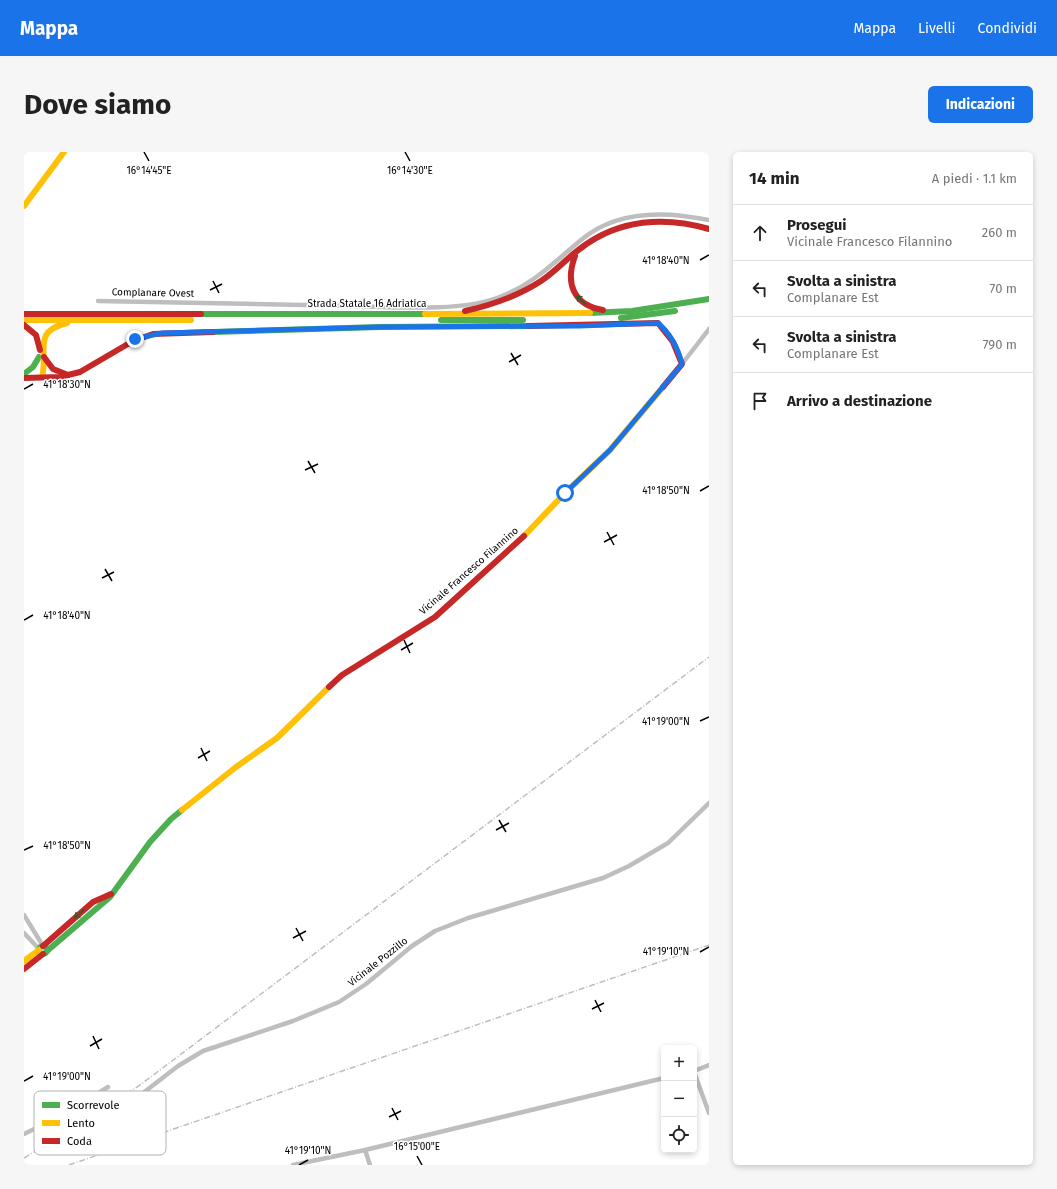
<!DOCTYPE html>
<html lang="it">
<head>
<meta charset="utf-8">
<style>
  :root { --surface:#fff; --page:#f6f6f6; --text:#222; --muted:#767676; --line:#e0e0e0; --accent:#1a73e8 }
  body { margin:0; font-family:"Fira Sans",sans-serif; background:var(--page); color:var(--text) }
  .controls { position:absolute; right:12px; bottom:12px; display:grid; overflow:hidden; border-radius:6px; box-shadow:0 2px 6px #0003 }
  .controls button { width:36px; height:36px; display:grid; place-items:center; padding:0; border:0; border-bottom:1px solid var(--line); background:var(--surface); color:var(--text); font:20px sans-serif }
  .stop { position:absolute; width:12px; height:12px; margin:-9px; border:3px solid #1a73e8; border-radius:50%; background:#fff }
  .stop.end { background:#1a73e8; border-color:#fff; box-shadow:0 1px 4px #0008 }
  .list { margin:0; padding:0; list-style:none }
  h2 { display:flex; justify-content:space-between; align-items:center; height:52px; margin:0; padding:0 16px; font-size:17px }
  h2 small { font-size:13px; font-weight:400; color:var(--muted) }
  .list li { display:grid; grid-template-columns:26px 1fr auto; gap:12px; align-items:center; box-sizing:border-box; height:56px; padding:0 16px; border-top:1px solid var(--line) }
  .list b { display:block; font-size:15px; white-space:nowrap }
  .list p { margin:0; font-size:13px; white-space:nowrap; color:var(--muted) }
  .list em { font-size:13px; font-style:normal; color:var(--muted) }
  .icon { flex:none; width:22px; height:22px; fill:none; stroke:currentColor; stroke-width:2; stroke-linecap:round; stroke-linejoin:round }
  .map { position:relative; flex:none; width:685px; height:1013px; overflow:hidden; border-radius:6px }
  header { display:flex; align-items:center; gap:24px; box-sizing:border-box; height:56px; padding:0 20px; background:var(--accent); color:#fff }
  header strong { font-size:19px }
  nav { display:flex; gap:22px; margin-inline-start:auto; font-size:14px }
  .intro { display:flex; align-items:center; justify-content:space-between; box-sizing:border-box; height:96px; padding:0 24px }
  h1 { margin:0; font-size:28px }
  .button { padding:10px 18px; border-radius:6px; background:var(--accent); color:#fff; font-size:14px; font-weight:700 }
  main { display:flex; gap:24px; padding:0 24px }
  aside { flex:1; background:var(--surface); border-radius:6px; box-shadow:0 2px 6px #0003 }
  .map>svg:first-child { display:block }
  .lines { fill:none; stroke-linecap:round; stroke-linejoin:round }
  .street { stroke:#bebebe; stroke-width:4.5 }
  .fast { stroke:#4caf50; stroke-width:6 }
  .slow { stroke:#ffc107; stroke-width:6 }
  .jam { stroke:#c62828; stroke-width:6 }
  .rail { stroke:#bebebe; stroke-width:1.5; stroke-dasharray:6 2 1 2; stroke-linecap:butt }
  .oneway { stroke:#2a602c }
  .route { stroke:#1a73e8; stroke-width:5 }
  .ticks { fill:none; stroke:#000; stroke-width:1.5 }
  .labels { text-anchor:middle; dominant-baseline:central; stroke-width:3; stroke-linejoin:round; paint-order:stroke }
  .street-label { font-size:10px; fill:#000; stroke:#fff }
  .key { fill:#fff; stroke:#b2b2b2; stroke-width:1 }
  .key-label { font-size:11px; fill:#000 }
  .ticks-label { font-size:10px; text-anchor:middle; fill:#000; stroke:#fff; stroke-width:3; stroke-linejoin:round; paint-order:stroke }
</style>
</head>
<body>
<header>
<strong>Mappa</strong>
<nav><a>Mappa</a><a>Livelli</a><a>Condividi</a></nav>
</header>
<div class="intro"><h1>Dove siamo</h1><a class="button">Indicazioni</a></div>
<main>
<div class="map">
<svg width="685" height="1013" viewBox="0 0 685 1013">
  <rect width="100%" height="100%" fill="#fff"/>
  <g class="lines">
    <g class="street">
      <path d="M74,149C159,151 244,153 330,154C373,155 433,160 473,146C509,133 529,111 557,88C592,58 642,59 685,68"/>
      <path d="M658,212L685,177"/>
      <path d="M0,763L19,794"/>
      <path d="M0,781L15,797"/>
      <path d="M670,919L685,913"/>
      <path d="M670,920L685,961"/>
      <path d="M41,962L51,967L60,978H71L154,914L179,899L269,869L315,850L342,832L388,794L411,779L444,766L579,726L605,714L644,691L685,651"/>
      <path d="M0,982L41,962L84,935"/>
      <path d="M341,998L346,1013"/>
      <path d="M269,1013L341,998L640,926"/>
    </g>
    <g class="fast">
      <path d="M566,161L608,159L685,147"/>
      <path d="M177,162H401"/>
      <path d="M597,166L651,159"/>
      <path d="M417,168H499"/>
      <path d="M189,180L356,175L504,174"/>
      <path d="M0,222L9,215L15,205"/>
      <circle cx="19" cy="798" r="4"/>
      <path d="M23,799L86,745L126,690L147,667L158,658"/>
    </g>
    <g class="slow">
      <path d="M0,54L40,0"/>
      <path d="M401,162L566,161"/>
      <path d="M0,168H167"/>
      <path d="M18,225C25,199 7,180 43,171"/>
      <path d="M500,384L541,341L586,298L639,235"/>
      <path d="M158,658L212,615L253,586L305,535"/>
      <path d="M0,809L15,798"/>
    </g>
    <g class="jam">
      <path d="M551,104C541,131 549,153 579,158"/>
      <path d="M441,159C468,153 494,144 517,129C532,119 543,106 557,96C595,67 641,64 685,77"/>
      <path d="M0,162H177"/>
      <path d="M0,173L12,183L16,198"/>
      <path d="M504,174L634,171L649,190L658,212L639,235"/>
      <path d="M20,205L29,217L44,223"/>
      <path d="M0,226L36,225L56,220L109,189L129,182L189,180"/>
      <path d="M305,535L318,523L411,465L500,384"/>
      <path d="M19,794L69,750L87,742"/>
      <path d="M0,817L19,802"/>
    </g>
    <g class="rail">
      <path d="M0,1006L54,974L116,933L685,505"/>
      <path d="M45,1013L685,793"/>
    </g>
  </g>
  <defs><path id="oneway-shaft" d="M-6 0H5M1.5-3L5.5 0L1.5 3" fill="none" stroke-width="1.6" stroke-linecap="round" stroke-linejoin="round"/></defs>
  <g class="oneway">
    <use href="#oneway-shaft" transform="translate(557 148) rotate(-137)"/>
    <use href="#oneway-shaft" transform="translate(55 762) rotate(139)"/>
  </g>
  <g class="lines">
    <path class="route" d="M111,187L138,181L356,175L555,174L634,171C647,182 654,196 658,212L586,298L541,341"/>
  </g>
  <path class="ticks" d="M120,0L125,9M381,0L386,9M676,108L685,103M189,129L195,141M186,138L198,132M487,201L494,213M485,210L497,203M0,237L9,232M284,309L291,321M281,318L294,312M676,339L685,334M583,380L590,393M580,390L593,383M81,417L88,429M78,426L90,420M0,468L9,463M380,488L386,501M377,498L389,491M676,569L685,565M177,596L183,609M174,606L186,599M475,668L482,680M472,678L485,671M0,698L9,694M272,776L279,789M269,786L282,779M676,800L685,795M571,848L577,860M568,857L580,851M69,884L75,897M66,894L78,887M0,929L9,924M368,956L374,968M365,965L377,959M393,1004L398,1013M275,1013L284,1008"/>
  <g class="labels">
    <g class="street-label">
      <text transform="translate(129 141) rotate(1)">Complanare Ovest</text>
      <text x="343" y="152">Strada Statale 16 Adriatica</text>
      <text transform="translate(445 419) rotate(-41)">Vicinale Francesco Filannino</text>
      <text transform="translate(354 810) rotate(-38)">Vicinale Pozzillo</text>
    </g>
  </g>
  <rect x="10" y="939" width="132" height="64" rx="6" class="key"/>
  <rect x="18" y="950" width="18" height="6" fill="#4caf50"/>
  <rect x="18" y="968" width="18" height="6" fill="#ffc107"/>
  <rect x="18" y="986" width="18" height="6" fill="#c62828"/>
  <g class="key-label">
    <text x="43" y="957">Scorrevole</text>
    <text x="43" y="975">Lento</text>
    <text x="43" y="993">Coda</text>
  </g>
  <g class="ticks-label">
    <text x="386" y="22">16°14'30"E</text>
    <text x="125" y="22">16°14'45"E</text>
    <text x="642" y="112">41°18'40"N</text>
    <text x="43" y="236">41°18'30"N</text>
    <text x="642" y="342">41°18'50"N</text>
    <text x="43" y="467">41°18'40"N</text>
    <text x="642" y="573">41°19'00"N</text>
    <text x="43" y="697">41°18'50"N</text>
    <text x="642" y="803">41°19'10"N</text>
    <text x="43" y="928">41°19'00"N</text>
    <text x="393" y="998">16°15'00"E</text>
    <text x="284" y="1002">41°19'10"N</text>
  </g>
</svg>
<div class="controls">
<button>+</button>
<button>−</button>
<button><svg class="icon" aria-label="locate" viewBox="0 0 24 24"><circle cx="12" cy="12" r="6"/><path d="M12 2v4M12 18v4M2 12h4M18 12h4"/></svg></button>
</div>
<div class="stop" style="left:541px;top:341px"></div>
<div class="stop end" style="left:111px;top:187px"></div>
</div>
<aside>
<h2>14 min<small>A piedi · 1.1 km</small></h2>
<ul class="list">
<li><svg class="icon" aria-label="ahead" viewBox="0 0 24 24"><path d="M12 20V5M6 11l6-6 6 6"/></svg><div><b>Prosegui</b><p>Vicinale Francesco Filannino</p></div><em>260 m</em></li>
<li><svg class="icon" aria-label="left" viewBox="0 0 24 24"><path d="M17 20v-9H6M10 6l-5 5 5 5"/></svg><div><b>Svolta a sinistra</b><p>Complanare Est</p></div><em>70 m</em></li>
<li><svg class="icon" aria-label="left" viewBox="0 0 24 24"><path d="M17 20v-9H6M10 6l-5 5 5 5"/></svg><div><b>Svolta a sinistra</b><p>Complanare Est</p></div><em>790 m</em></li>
<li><svg class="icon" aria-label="arrive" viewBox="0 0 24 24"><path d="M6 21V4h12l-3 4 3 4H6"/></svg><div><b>Arrivo a destinazione</b></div></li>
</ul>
</aside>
</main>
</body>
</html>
